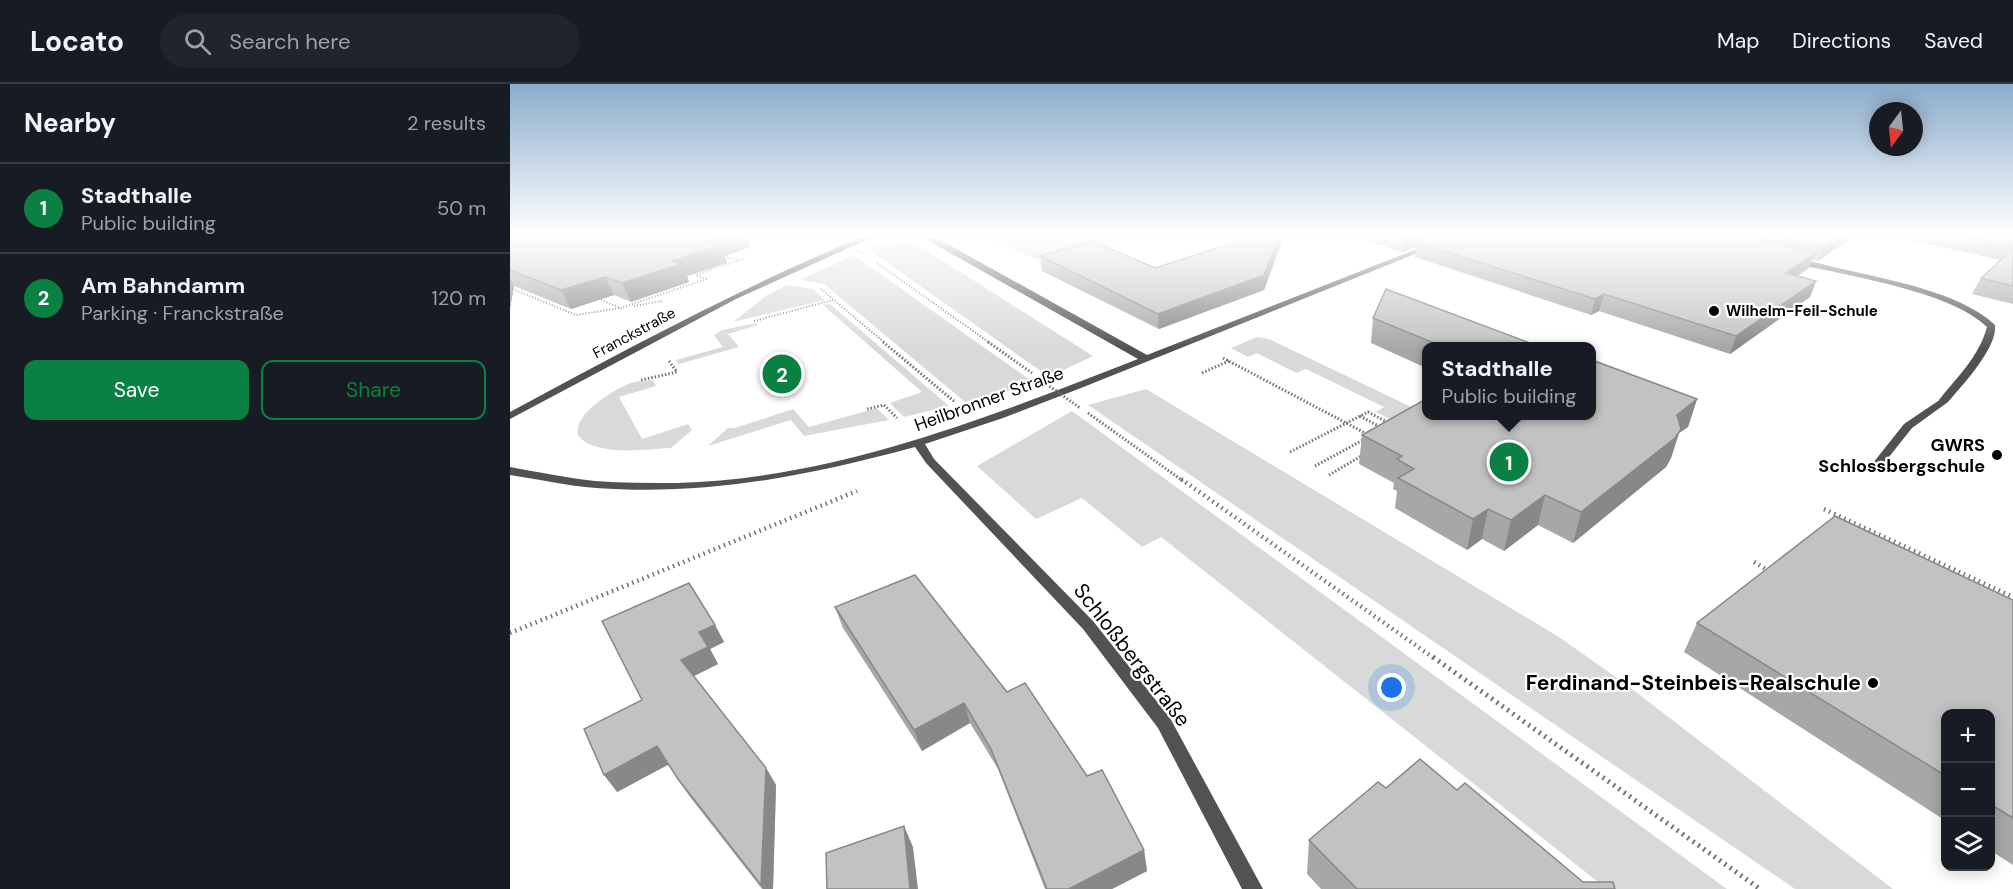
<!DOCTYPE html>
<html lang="en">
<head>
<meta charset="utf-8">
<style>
  :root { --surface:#171b24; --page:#20242c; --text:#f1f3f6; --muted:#9ea1a6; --line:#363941; --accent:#0b8043 }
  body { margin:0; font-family:"DM Sans",sans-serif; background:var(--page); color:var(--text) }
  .controls { position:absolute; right:18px; bottom:18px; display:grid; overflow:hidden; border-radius:12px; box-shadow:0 3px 15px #0003 }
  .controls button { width:54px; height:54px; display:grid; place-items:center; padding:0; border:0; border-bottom:2px solid var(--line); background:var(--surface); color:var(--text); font:30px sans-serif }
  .compass { position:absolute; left:1359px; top:18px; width:54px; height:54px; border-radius:50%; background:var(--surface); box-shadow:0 3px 15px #0003; rotate:195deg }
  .you { position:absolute; left:882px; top:604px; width:21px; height:21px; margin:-15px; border:4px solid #fff; border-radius:50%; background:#1a73e8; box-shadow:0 0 0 9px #1a73e833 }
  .badge { display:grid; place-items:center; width:39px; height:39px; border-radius:50%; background:var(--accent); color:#fff; font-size:20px; font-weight:700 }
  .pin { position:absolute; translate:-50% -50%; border:3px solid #fff; box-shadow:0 2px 6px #0006 }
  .popup { position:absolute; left:912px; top:258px; width:174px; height:78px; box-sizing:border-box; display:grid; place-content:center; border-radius:12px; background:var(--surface); filter:drop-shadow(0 2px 4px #0005); font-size:20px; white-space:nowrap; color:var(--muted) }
  .popup b { font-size:22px; color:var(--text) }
  .popup::after { content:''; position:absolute; left:50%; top:100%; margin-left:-12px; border:12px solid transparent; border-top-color:var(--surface) }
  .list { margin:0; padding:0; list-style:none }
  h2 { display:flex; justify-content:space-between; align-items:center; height:78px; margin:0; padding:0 24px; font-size:26px }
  h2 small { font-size:20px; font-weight:400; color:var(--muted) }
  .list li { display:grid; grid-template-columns:39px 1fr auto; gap:18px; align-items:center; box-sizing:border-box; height:90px; padding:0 24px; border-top:2px solid var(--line) }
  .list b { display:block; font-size:22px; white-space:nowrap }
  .list p { margin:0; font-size:20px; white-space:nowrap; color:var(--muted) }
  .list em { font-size:20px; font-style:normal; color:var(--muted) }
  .actions { display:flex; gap:12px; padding:18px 24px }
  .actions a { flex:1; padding:14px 0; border:2px solid var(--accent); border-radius:12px; text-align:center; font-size:21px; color:var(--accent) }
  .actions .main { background:var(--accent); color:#fff }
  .icon { flex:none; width:33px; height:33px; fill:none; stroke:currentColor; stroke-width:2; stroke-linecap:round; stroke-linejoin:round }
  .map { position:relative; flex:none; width:1503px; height:805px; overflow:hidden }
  header { display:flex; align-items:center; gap:36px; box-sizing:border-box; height:84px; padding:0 30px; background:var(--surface); border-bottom:2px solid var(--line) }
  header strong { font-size:28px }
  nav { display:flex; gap:33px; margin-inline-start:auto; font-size:21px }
  .search { width:420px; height:54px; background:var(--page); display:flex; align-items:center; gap:15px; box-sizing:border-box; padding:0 21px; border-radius:33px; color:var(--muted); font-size:22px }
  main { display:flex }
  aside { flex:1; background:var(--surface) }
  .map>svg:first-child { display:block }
  .green { fill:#d9d9d9 }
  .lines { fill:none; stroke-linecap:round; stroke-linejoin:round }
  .path-far3 { stroke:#747474; stroke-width:2; stroke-dasharray:1 2; stroke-linecap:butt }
  .path-far2 { stroke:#747474; stroke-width:3; stroke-dasharray:1.5 2; stroke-linecap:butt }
  .path-far1 { stroke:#747474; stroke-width:4.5; stroke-dasharray:1.5 4; stroke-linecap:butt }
  .path { stroke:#747474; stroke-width:5; stroke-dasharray:2 4.5; stroke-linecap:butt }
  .service { fill:#525252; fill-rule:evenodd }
  .minor { fill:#525252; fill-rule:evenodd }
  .tertiary { fill:#525252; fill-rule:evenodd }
  .path-bridge-far1 { stroke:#747474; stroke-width:2; stroke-dasharray:1 2; stroke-linecap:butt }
  .path-bridge { stroke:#747474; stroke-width:3; stroke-dasharray:1.5 2; stroke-linecap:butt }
  .wall { fill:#a7a7a7 }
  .shaded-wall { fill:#888 }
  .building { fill:#c2c2c2; stroke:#888; stroke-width:1.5 }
  .poi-dot { fill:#000; stroke:#fff; stroke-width:2 }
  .labels { text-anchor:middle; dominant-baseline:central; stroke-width:4.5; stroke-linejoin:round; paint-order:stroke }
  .far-poi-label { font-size:15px; font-weight:bold; fill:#000; stroke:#fff; text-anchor:start }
  .far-street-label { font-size:15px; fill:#000; stroke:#fff }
  .street-label { font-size:18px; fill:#000; stroke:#fff }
  .poi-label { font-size:18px; font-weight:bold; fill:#000; stroke:#fff; text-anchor:end }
  .near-street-label { font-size:21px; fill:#000; stroke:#fff }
  .near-poi-label { font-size:21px; font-weight:bold; fill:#000; stroke:#fff; text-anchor:end }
</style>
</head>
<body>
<header>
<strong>Locato</strong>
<div class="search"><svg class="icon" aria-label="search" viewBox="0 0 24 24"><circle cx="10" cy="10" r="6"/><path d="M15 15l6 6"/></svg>Search here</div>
<nav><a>Map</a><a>Directions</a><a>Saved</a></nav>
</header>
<main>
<aside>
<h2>Nearby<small>2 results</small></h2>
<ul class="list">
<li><span class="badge">1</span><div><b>Stadthalle</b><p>Public building</p></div><em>50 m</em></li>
<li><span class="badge">2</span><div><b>Am Bahndamm</b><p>Parking · Franckstraße</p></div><em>120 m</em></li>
</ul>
<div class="actions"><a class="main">Save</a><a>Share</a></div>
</aside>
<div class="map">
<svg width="1503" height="805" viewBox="0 0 1503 805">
  <rect width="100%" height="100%" fill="#fff"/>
  <g class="green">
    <path d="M472,152H618L543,182Z"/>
    <path d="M400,156L583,272L539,293L358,165L371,160Z"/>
    <path d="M343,171L345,172L523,298L490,310L455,318L314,200L290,196Z"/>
    <path d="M278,201L303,205L315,216L223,238L257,211Z"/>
    <path d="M320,220L439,322L394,333L380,319L412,308L313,221Z"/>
    <path d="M246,239L248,241L218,250L229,263L169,280L166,276L213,263L204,251L212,246Z"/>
    <path d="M747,253L759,255L916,330L895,343L866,328L874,323L796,285L786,289L747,269L738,273L721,264Z"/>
    <path d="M143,296L146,302L109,313L132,355L178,340L182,346L161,364C135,365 90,373 69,353C60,332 102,307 118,300C125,297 135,297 143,296Z"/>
    <path d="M636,305L1049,553L1114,599L1383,805H1285L578,321Z"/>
    <path d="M367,324L379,336L294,352L281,336L198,362L218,344H225L283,325L299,343Z"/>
    <path d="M562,327L1217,805H1097L651,453L632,463L572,414L526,435L467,382Z"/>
  </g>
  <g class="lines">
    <g class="path-far3">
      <path d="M214,172L228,176"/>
      <path d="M367,179L480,259"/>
      <path d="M0,204L66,231L110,224"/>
      <path d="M311,205L375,259"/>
      <path d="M91,216L111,224L196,195L186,191L233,175"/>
      <path d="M124,222L152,217"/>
      <path d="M244,237L323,216"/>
    </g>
    <g class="path-far2">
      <path d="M373,258L445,318"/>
      <path d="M478,258L522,289"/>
      <path d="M713,274L857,350"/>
      <path d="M692,289L719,277"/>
      <path d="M131,296L167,288L159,277"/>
      <path d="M357,325L374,321L387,334"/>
      <path d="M578,329L673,397"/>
      <path d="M850,332L872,344"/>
      <path d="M780,368L858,328L879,339"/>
      <path d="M805,382L855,355"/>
      <path d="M819,391L853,371"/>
    </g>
    <g class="path-far1">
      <path d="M671,395L925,575"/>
      <path d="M1314,425L1503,513"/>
      <path d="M1244,478L1259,487"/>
      <path d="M0,549L347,407"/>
    </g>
    <path class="path" d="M923,573L1250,805"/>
    <path class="service" d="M1434,313L1439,316L1438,318L1402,344L1371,383H1363L1361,381L1363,379L1394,340Z"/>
    <g class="minor">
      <path d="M940,152H950L571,304L493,334L415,360L424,375L583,537L660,634L753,805H732L648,644L573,545L416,379L405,363C298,392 197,412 86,404C57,402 28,395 0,391V383C28,388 57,394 85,397C112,399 140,399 167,399C326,395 482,332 628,275L419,157V153H425L637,271Z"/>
      <path d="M1282,175C1297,175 1314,181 1328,184C1375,195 1451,208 1485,241C1488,263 1452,302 1438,318H1430L1429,316C1447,293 1469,273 1477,243C1441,207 1334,191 1282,179Z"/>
    </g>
    <path class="tertiary" d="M355,152H365L226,215L0,335V328C117,265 233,202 355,152Z"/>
    <path class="path-bridge-far1" d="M328,152L354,170"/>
    <path class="path-bridge" d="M531,296L570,324"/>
  </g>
  <g class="wall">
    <path d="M0,152H236L240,163L215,172L217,179L177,192L179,198L121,218L104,211L61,225L4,202L0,224Z"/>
    <path d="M843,152H1344L1308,177L1302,176L1299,184L1287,192L1306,197L1300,213L1220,270L1089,227L1081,231L905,173L906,163L892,168Z"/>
    <path d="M1382,152H1503V220L1462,210L1471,194L1491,176Z"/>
    <path d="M772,157L754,206L649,245L532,187L530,172L645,184Z"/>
    <path d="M863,234L1028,262H916V284L861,259Z"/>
    <path d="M1187,315L1178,343L1169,349L1161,374L1156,383L1063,459L1028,441L994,467L972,455L957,466L885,424L887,407L883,405L884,399L849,380L852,351Z"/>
    <path d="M1503,516V781L1480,766V630H1436V737L1174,568L1187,539Z"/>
    <path d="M325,523L497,608L577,692L634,766L637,787L602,805H535L488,685L460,639L412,667L333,544Z"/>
    <path d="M205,541L214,558L200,565L208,580L184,592L256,684L266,701L263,805H252L180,713L158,681L107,708L132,616Z"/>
    <path d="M876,704L947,706L1073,798L1105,805H811L797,790L799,756Z"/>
  </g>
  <g class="shaded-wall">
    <path d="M216,152H236L240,163L215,172L217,179L177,192L179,198L121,218L112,199L162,177L198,157Z"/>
    <path d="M769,152H772V157L754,206L649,245L648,230Z"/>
    <path d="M898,152H933L906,158V163L892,168L894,154Z"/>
    <path d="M1329,152H1344L1308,177L1314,163Z"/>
    <path d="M1305,169L1299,184L1270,204L1276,189Z"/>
    <path d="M95,193L104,211L61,225L51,206Z"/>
    <path d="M0,194L4,202L3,209L0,203Z"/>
    <path d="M1306,197L1300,213L1220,270L1226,252Z"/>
    <path d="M0,203L3,209L0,224Z"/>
    <path d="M1094,210L1089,227L1081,231L1085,215Z"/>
    <path d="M1187,315L1178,343L1169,349L1161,374L1156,383L1063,459L1071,428L1167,331Z"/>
    <path d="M1035,411L1028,441L994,467L1001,436Z"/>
    <path d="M978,425L972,455L957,466L963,435Z"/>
    <path d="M205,541L214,558L200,565L208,580L182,593L171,576L189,548Z"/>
    <path d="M454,619L460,639L412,667L404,646Z"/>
    <path d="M147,662L159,680L107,708L94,691Z"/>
    <path d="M256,684L266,701L263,805H253L251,801Z"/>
    <path d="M394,742L403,763L408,805H400Z"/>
    <path d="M634,766L637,787L602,805H559Z"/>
  </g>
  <g class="building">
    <path d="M0,152H216L198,157L211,161L162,177L171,180L112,199L95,193L51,206L0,186Z"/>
    <path d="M744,152H769L754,191L648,230L530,172L583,157L645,184Z"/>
    <path d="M921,152H1238L1305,169L1276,189L1306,197L1226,252L1094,210L1085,215L906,158Z"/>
    <path d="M1271,152H1329L1314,163Z"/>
    <path d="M1457,152H1503V162Z"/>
    <path d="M1503,165V202L1471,194Z"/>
    <path d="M876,205L1028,262H931L863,234Z"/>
    <path d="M1082,276L1187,315L1167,331L1171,345L1165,354L1071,428L1035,411L1001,436L978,425L963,435L888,394L904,385L887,375L892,372L852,351L916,315V332H1082Z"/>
    <path d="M1325,432L1503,516V734L1480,720V630H1436V692L1187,539Z"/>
    <path d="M405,491L497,608L515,599L577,692L592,686L634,766L559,805H537L481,665L454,619L404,646L325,523Z"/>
    <path d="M179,499L205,541L189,548L198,563L171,576L256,684L251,801L168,695L147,662L94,691L74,645L132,616L92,537Z"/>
    <path d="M910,675L947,706L955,699L1073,798H1103L1105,805H847L799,756L868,698L876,704Z"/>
    <path d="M394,742L400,805H317L316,769Z"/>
  </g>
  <linearGradient id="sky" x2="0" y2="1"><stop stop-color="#8baccb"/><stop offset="0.57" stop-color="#fff"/><stop offset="1" stop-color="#fff" stop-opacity="0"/></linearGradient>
  <rect width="1503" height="265" fill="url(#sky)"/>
  <g class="poi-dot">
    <circle cx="1204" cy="227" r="6"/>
    <circle cx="1487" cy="371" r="6"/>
    <circle cx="1363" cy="599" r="6"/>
  </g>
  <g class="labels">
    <g class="far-poi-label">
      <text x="1216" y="227">Wilhelm-Feil-Schule</text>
    </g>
    <g class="far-street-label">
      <text transform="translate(124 249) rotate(-28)">Franckstraße</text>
    </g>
    <g class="street-label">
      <text transform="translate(479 315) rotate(-20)">Heilbronner Straße</text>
    </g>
    <g class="poi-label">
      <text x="1475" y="361">GWRS<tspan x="1475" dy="21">Schlossbergschule</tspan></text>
    </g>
    <g class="near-street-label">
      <text transform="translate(622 571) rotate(52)">Schloßbergstraße</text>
    </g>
    <g class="near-poi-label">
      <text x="1351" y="599">Ferdinand-Steinbeis-Realschule</text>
    </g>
  </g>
</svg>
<div class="controls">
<button>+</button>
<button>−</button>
<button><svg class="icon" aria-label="layers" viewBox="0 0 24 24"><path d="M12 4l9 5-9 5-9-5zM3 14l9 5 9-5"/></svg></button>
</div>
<svg class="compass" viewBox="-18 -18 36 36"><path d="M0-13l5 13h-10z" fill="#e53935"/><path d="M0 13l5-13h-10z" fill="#9ea1a6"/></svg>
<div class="you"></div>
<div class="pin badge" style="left:999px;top:378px">1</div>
<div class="popup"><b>Stadthalle</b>Public building</div>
<div class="pin badge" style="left:272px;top:290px">2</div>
</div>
</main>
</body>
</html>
